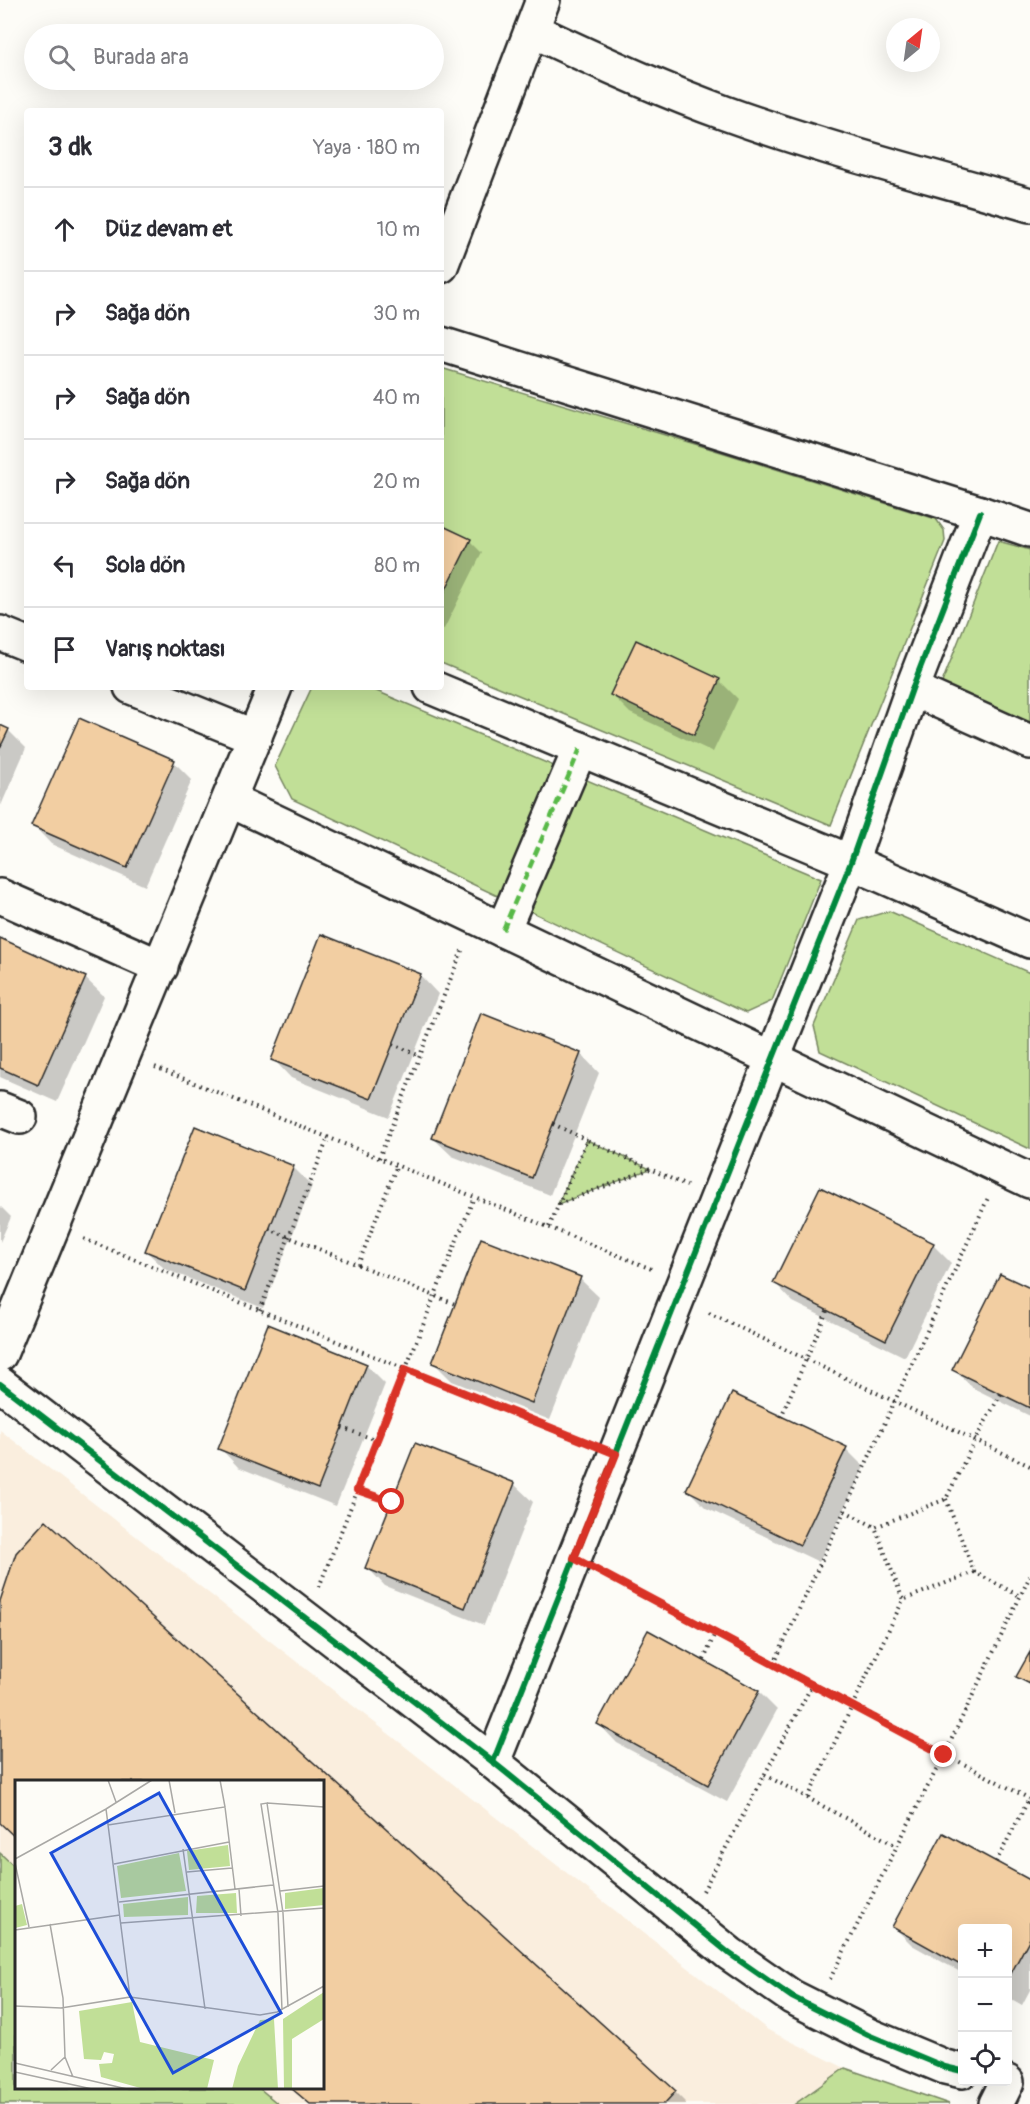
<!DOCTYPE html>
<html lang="tr">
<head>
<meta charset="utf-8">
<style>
  :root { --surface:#fff; --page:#f2f2f3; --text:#2b2b33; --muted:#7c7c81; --line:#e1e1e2 }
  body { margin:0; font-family:Pangolin,sans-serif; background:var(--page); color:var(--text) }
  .controls { position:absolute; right:18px; bottom:18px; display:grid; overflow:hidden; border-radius:6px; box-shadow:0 6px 24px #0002 }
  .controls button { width:54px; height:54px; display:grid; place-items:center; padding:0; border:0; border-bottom:2px solid var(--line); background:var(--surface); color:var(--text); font:30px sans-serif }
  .compass { position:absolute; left:886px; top:18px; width:54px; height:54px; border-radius:50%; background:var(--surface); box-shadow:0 6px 24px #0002; rotate:29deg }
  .stop { position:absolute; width:18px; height:18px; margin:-14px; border:4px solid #d93025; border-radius:50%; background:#fff }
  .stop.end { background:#d93025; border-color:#fff; box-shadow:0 2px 6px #0008 }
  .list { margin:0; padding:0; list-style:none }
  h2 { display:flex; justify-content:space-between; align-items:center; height:78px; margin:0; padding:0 24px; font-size:26px }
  h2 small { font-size:20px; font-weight:400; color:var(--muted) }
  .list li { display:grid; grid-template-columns:39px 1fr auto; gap:18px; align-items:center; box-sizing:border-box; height:84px; padding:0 24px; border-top:2px solid var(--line) }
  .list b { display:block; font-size:22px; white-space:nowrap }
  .list em { font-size:20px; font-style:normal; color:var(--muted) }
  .icon { flex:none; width:33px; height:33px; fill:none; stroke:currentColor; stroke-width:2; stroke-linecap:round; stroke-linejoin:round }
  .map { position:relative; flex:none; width:1030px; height:2104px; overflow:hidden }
  .search { position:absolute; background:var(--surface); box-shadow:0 6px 24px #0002; left:24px; top:24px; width:420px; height:66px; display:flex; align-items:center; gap:15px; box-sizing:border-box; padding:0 21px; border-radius:33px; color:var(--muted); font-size:22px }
  .panel { position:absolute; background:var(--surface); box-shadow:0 6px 24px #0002; left:24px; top:108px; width:420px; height:582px; border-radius:6px }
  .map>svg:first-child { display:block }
  .built { fill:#faeede }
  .green { fill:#c1df97; stroke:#768561; stroke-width:1.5 }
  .shadow { fill:#0003 }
  .building { fill:#f2cea2; stroke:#2b2b2b; stroke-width:1.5 }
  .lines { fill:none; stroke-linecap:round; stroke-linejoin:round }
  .minor-casing { stroke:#2b2b2b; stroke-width:38 }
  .path { stroke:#2b2b2b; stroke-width:4; stroke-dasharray:1.5 4.5; stroke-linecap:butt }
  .minor { stroke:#fdfcf7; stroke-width:33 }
  .quiet { stroke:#58b947; stroke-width:4.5; stroke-dasharray:9 4.5; stroke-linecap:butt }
  .cycleway-casing { stroke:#fdfcf7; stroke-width:10 }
  .cycleway { stroke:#00873e; stroke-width:6 }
  .route { stroke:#d93025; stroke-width:8 }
  .inset-road { fill:none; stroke:#a9a8a5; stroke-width:1.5 }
  .view { fill:#1d4ed8; fill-opacity:0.15; stroke:#1d4ed8; stroke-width:3 }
  .inset-edge { fill:none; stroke:#2b2b2b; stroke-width:3 }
</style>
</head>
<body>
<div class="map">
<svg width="1030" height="2104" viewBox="0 0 1030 2104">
  <rect width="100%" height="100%" fill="#fdfcf7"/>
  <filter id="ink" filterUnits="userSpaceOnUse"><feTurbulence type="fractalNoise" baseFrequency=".0167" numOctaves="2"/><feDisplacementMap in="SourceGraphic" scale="12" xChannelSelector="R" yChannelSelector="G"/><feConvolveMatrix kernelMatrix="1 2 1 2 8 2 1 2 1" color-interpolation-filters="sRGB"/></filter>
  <g filter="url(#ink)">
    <path class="built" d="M0,1430L768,2030L845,2068L795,2104H278L259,2088H322V1782H16V1868L0,1853Z"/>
    <g class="green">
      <path d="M441,368L705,447L936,519L944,530L945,541L831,825L441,663Z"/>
      <path d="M998,541L1030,550V724L941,685Z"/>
      <path d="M312,687H367L821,879L772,1001L746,1013L292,799L275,766Z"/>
      <path d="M889,911L1030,973V1149L820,1051L814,1026L859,920Z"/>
      <path d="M587,1140L650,1169L558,1204Z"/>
      <path d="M0,1853L16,1868V2088H259L278,2104H0Z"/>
      <path d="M845,2068L949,2104H795Z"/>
    </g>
    <g class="shadow">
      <path d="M441,526L470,541L482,553L444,629L441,628Z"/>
      <path d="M719,680L738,699L713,752L630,713L612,695Z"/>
      <path d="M0,727L8,730L26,748L0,808Z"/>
      <path d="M174,762L192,780L145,886L51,844L33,825Z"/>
      <path d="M0,940L85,978L104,996L57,1102L0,1077Z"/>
      <path d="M420,975L438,994L389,1117L291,1078L273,1059Z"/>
      <path d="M482,1015L581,1054L599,1073L550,1195L452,1156L433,1138Z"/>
      <path d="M195,1128L294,1168L312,1186L263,1308L165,1269L146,1251Z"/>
      <path d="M0,1206L11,1217L0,1242Z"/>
      <path d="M933,1245L951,1263L905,1357L793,1302L775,1283Z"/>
      <path d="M580,1279L599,1297L550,1420L452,1381L433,1362Z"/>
      <path d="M1030,1290V1416L973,1388L954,1370Z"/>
      <path d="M366,1365L385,1384L336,1506L238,1467L220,1448Z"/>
      <path d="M846,1449L864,1467L819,1562L706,1508L688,1490Z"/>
      <path d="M514,1484L533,1502L484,1625L385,1586L367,1567Z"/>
      <path d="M46,1522L675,2092L687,2104H310L292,2088H322V1782H16V1838L0,1823V1605Z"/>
      <path d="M649,1632L759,1692L777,1710L727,1802L617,1743L599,1724Z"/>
      <path d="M1030,1882V1990L1022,2005L1008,1997V1928H962V1973L912,1945L894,1927Z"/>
    </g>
    <g class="building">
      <path d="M441,525L471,539L441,599Z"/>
      <path d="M636,640L720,679L694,735L610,695Z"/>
      <path d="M79,718L175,760L127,868L31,826Z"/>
      <path d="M0,725L9,729L0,748Z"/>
      <path d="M321,934L421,974L371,1099L271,1060Z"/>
      <path d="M0,938L86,977L38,1085L0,1068Z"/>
      <path d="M481,1013L581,1053L532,1178L432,1138Z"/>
      <path d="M195,1126L294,1166L245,1291L145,1251Z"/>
      <path d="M820,1187L934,1243L886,1340L773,1283Z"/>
      <path d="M481,1238L581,1277L532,1403L432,1363Z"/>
      <path d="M1000,1274L1030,1288V1408L952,1370Z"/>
      <path d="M268,1324L367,1364L318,1489L218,1449Z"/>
      <path d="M732,1393L847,1447L800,1545L686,1490Z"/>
      <path d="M415,1443L515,1483L465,1608L365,1568Z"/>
      <path d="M46,1520L676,2091L664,2104H310L291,2088H322V1782H16V1838L0,1823V1601L16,1553Z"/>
      <path d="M648,1630L759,1691L708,1785L597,1724Z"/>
      <path d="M1030,1652V1684L1016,1677Z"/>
      <path d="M943,1833L1030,1880V1938L1008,1979V1928H962V1966L892,1927Z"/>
    </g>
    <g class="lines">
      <g class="minor-casing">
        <g id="minor">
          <path d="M532,30C595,60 659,89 725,113C824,149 928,175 1030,205"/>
          <path d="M441,266L543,0"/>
          <path d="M441,344L980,513L1030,530"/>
          <path d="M0,633L27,644"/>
          <path d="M131,687L255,737"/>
          <path d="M431,687L851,862L1030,941"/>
          <path d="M912,689L1030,742"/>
          <path d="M230,800L1030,1181"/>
          <path d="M0,896L161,967"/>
          <path d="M503,930L580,749"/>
          <path d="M0,1109L20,1117"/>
          <path d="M0,1354L275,687"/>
          <path d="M0,1384L493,1762L730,1954L792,1997L868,2035L945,2067L962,2071"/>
          <path d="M493,1762L851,862L912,689L980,513"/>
          <path d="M996,2104L1007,2082"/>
        </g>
      </g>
      <g class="path">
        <path d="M393,1044L420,1056"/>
        <path d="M155,1067L654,1270"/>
        <path d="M553,1124L587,1140"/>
        <path d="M379,1158L463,948"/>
        <path d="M559,1204L650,1169"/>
        <path d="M549,1227L587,1140L687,1186"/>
        <path d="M269,1229L455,1304"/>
        <path d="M84,1239L583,1441"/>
        <path d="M358,1265L397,1165"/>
        <path d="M260,1310L328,1138"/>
        <path d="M709,1313L1030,1466"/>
        <path d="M781,1417L827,1311"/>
        <path d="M342,1428L377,1440"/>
        <path d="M357,1490L392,1502"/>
        <path d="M946,1499L974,1572L903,1600L875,1527L946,1499L975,1440L1001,1394"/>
        <path d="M845,1511L875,1527"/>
        <path d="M974,1572L1020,1596"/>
        <path d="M604,1574L1030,1799"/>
        <path d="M319,1587L474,1197"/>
        <path d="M704,1660L715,1633"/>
        <path d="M774,1664L988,1198"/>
        <path d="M765,1775L897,1846L944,1755L1030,1576"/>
        <path d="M808,1798L903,1600"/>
        <path d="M996,1862L1029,1799"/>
        <path d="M703,1891L812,1685"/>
        <path d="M830,1979L897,1846"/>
      </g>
      <use href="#minor" class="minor"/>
      <path class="quiet" d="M503,930L580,749"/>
      <g class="cycleway-casing">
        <g id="cycleway">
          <path d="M0,1384L493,1762L730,1954L792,1997L868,2035L945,2067L962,2071"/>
          <path d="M493,1762L851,862L912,689L980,513"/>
        </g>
      </g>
      <use href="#cycleway" class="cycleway"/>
    </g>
  </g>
  <g class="lines" filter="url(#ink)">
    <path class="route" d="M392,1502L357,1490L405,1369L616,1454L574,1558L944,1755"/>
  </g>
  <g transform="translate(15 1780)">
    <rect width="309" height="309" fill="#fdfcf7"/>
    <path d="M213,65L215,86L174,90L172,71ZM164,73L171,111L106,118L102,86ZM309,108V125L270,129V113ZM221,113L222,133H181L182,116ZM173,117V135L109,137L108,124ZM7,124L12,145L0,148V126ZM309,212V239L277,259V309H269L268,239ZM117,222L125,262L199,280L192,309H129L86,297L84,284L97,283L99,274L89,272L86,280L69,279L64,231ZM259,239L263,309H217L223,286L245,240Z" fill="#c1df97"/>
    <path class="inset-road" d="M93,0L101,22M154,0L160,33M252,23L309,27M210,27L220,109M91,29L137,0M93,45L210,27L205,0M168,69L190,229M0,79L91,29L115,217L46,228L0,226M0,83L14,147M99,84L214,62M172,92L217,88M224,109L226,136M265,111L309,106M104,122L258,105M106,143L309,128M35,144L48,218L50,277M0,150L105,135M115,217L245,235L262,232L309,206M267,230L263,133L246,24L252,23L268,133L273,227M50,277L58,297M0,283L112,309M36,290L50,277M0,292L77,309"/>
    <path class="view" d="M144,13L266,233L158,293L36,73Z"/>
    <rect width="309" height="309" class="inset-edge"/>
  </g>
</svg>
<div class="controls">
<button>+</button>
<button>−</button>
<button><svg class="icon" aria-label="locate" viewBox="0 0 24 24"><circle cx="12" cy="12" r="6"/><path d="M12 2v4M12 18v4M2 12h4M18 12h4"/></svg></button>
</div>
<svg class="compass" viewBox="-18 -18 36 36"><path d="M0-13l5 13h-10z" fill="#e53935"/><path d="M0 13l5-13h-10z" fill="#7c7c81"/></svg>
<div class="stop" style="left:392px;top:1502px"></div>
<div class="stop end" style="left:944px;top:1755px"></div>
<div class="search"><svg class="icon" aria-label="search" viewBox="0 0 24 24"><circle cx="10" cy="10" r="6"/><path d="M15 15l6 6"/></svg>Burada ara</div>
<section class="panel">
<h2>3 dk<small>Yaya · 180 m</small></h2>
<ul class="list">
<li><svg class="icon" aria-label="ahead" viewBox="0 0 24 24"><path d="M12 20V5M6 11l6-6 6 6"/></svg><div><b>Düz devam et</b></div><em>10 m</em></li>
<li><svg class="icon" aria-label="right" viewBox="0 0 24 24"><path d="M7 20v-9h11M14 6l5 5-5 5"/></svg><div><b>Sağa dön</b></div><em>30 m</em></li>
<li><svg class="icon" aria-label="right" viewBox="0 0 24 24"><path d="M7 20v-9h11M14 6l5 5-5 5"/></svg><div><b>Sağa dön</b></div><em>40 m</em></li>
<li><svg class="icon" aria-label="right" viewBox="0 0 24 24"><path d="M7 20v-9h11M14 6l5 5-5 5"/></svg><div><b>Sağa dön</b></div><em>20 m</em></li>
<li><svg class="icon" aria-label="left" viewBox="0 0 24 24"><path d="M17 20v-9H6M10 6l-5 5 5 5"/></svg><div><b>Sola dön</b></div><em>80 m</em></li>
<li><svg class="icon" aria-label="arrive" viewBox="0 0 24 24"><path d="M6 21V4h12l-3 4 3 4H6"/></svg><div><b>Varış noktası</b></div></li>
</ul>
</section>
</div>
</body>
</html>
